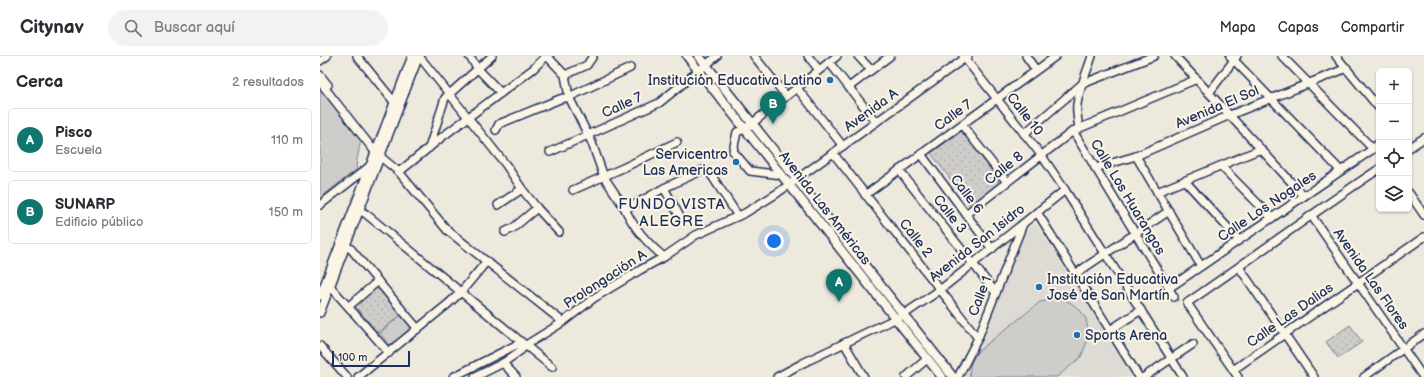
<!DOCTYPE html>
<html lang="es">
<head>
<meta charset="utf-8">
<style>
  :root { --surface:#fff; --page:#f2f2f3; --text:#2b2b33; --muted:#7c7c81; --line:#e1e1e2; --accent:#0f766e }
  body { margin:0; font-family:"Balsamiq Sans",sans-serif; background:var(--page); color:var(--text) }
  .controls { position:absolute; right:12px; top:12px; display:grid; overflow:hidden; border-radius:6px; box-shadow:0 1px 3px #0004 }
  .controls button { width:36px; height:36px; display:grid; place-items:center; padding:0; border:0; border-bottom:1px solid var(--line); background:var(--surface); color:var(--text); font:20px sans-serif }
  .scale { position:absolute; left:12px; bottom:10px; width:78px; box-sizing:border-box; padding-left:4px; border:2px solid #1b2f5e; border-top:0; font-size:11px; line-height:14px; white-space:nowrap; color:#1b2f5e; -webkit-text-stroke:3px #fcf5e5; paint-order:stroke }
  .you { position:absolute; left:454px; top:185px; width:14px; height:14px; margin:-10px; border:3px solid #fff; border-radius:50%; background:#1a73e8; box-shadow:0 0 0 6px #1a73e833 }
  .badge { display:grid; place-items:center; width:26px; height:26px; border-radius:50%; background:var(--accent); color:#fff; font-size:13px; font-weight:700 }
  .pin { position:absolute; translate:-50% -33px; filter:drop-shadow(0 1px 2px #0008) }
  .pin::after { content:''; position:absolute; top:21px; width:14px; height:12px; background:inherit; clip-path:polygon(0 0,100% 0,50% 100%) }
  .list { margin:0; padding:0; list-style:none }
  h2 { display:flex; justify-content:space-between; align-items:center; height:52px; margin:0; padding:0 16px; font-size:17px }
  h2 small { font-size:13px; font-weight:400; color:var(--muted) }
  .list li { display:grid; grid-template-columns:26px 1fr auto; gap:12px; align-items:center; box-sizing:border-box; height:64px; margin:0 8px 8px; padding:0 8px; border:1px solid var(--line); border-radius:6px }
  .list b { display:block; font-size:15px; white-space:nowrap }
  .list p { margin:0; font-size:13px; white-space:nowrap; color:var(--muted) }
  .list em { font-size:13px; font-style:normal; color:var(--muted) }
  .icon { flex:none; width:22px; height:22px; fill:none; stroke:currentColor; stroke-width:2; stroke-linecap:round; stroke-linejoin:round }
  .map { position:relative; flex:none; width:1104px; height:321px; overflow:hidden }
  header { display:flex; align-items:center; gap:24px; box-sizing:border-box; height:56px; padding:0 20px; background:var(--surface); border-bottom:1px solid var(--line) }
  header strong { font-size:19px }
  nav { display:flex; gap:22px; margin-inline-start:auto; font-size:14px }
  .search { width:280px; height:36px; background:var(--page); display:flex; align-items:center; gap:10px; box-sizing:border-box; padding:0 14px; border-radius:22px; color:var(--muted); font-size:15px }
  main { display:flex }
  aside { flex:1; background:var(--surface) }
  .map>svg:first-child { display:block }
  .built { fill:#dedbd4 }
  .grass { fill:url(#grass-dots); stroke:#757e94 }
  .garden { fill:#cfcdca; stroke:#757e94 }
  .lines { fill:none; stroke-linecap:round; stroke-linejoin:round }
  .minor-casing { stroke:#1b2f5e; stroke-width:10 }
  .major-casing { stroke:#1b2f5e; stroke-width:11 }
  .minor { stroke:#fcf5e5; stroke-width:7 }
  .major { stroke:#fcf5e5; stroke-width:8 }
  .poi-dot { fill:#1f6fb2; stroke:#fcf5e5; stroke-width:1.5 }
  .labels { text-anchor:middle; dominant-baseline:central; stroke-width:4; stroke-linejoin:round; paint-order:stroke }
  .poi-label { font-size:14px; fill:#1b2f5e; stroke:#fcf5e5; text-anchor:end }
  .street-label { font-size:14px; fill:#1b2f5e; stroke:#fcf5e5 }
  .neighbourhood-label { font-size:15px; letter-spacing:1px; fill:#1b2f5e; stroke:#fcf5e5 }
</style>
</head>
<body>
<header>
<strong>Citynav</strong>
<div class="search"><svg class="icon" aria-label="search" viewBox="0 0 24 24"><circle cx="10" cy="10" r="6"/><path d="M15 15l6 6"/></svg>Buscar aquí</div>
<nav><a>Mapa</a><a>Capas</a><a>Compartir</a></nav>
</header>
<main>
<aside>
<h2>Cerca<small>2 resultados</small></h2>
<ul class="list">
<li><span class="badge">A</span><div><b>Pisco</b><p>Escuela</p></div><em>110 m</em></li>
<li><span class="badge">B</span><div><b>SUNARP</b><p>Edificio público</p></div><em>150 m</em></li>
</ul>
</aside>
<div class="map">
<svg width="1104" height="321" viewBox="0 0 1104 321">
  <defs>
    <pattern id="grass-dots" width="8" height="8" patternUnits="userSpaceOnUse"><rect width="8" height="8" fill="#cfcdca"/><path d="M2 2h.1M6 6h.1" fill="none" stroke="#b1b0b0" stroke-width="1.8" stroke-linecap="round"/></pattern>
  </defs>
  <rect width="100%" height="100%" fill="#eee9dd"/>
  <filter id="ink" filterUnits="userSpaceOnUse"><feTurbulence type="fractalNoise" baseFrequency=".025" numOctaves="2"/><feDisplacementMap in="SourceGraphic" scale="8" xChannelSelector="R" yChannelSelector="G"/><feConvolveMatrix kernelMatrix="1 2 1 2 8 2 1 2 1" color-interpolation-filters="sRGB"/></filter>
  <g filter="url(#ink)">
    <path class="built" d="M714,168L718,170L813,321H642L641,320L661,285L704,176Z"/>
    <g class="grass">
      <path d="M642,75L680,127L650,150L611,97Z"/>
      <path d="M58,230L82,258L58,277L35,250Z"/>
      <path d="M1030,269L1042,286L1018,302L1006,286Z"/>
    </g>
    <g class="garden">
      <path d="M0,33L42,86L40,88L36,110L37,113L0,142Z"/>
      <path d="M735,243H743L751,247L760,254L766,263L768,274V283L761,301L737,321H650C648,312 652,304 657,296L720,246Z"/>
      <path d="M82,258L93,272L71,291L60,277Z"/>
    </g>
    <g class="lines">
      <g class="minor-casing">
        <g id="minor">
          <path d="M37,0L75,47L78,48"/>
          <path d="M99,0L186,109L202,133L217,152L239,176"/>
          <path d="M149,0L158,13L181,37"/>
          <path d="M227,0L245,19L249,41L272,87L284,121L304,151L307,152L310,151L344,132L383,114L390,117L418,160"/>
          <path d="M434,0L466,40"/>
          <path d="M488,0L499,14"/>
          <path d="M538,0L551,14"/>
          <path d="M643,0L722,100L745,134L863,321"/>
          <path d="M706,0L716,14"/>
          <path d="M855,0L984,140"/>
          <path d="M910,0L1021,115"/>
          <path d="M962,0L1053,93"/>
          <path d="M1016,0L1059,52"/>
          <path d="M0,5L7,0"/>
          <path d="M509,6L556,66"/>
          <path d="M0,19L8,29"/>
          <path d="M245,19L267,9L273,0"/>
          <path d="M0,26L56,97L79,116L127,174L243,266"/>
          <path d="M529,31L570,0"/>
          <path d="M477,32L523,90"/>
          <path d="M889,37L917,0"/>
          <path d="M642,69L687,126"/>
          <path d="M759,73C758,65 756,56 757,48C760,31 767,16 772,0"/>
          <path d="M176,74L179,68L240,43L249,41L310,12"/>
          <path d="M753,75L854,241"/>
          <path d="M704,78L762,28L834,0"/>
          <path d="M109,92L125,42L172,0"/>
          <path d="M1089,92L1104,82"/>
          <path d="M230,96L339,47L397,0"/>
          <path d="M513,97L658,282"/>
          <path d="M601,98L672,193"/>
          <path d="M816,100L881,210"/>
          <path d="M901,110L952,162"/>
          <path d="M775,112L816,100L910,59L1027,12"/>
          <path d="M579,114L676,237"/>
          <path d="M79,116L122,81L213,13L226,0"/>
          <path d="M462,119L430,115L413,95L417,76L425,73L517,0"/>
          <path d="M865,125L919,184"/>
          <path d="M344,132L359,159"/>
          <path d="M253,134L305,111L357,86"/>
          <path d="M837,136L941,93"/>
          <path d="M1089,137L1104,159"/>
          <path d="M545,139L736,0"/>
          <path d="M0,149L50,110"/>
          <path d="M178,149L202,133"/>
          <path d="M304,151C313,171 327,187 344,201"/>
          <path d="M35,152L46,158L232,311"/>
          <path d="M717,156L819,321"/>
          <path d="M646,158L753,75L877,23"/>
          <path d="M991,159L1103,321"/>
          <path d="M185,176L193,172L217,152"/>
          <path d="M26,190L31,193L98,273"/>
          <path d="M919,211L994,321"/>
          <path d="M755,218L849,155"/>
          <path d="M8,229L10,230L69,297"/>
          <path d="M849,232L1053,93L1059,87"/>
          <path d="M0,240L92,0"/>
          <path d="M29,250L58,225"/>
          <path d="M0,257L99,0"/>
          <path d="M790,274L821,254"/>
          <path d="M524,287L544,321"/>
          <path d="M0,290L27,321"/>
          <path d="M183,307L196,321"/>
          <path d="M913,314L1104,181"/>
          <path d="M38,321L128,248L141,236L167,205"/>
          <path d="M133,321L196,289H206"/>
          <path d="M155,321L183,307L200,295L206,289L243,266L274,242L320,214L344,201L376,179L425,157L456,138L648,0"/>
          <path d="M457,321L483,307L583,259L620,234L745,134"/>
          <path d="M586,321L607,303"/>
          <path d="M638,321L658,282L703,168"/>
          <path d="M824,321L873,288"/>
          <path d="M918,321L867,247C931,203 994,156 1059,113"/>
          <path d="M1044,321L1104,278"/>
        </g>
      </g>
      <g class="major-casing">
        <g id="major">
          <path d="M367,0L622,321"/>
          <path d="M379,0L633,321"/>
        </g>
      </g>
      <use href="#minor" class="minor"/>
      <use href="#major" class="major"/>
    </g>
  </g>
  <g class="poi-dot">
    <circle cx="510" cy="24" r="4"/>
    <circle cx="416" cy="106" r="4"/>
    <circle cx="719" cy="231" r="4"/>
    <circle cx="757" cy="279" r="4"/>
  </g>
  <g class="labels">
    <g class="poi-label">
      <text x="502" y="24">Institución Educativa Latino</text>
      <text x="408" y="98">Servicentro<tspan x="408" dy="16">Las Americas</tspan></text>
      <text x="727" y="223" text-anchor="start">Institución Educativa<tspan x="727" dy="16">José de San Martín</tspan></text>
      <text x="765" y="279" text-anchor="start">Sports Arena</text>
    </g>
    <g class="street-label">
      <text transform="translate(302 49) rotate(-25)">Calle 7</text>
      <text transform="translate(897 51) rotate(-23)">Avenida El Sol</text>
      <text transform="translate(551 54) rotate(-36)">Avenida A</text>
      <text transform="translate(705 58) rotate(52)">Calle 10</text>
      <text transform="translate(633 59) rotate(-36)">Calle 7</text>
      <text transform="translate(684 112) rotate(-38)">Calle 8</text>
      <text transform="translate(647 138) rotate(53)">Calle 6</text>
      <text transform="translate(808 141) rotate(59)">Calle Los Huarangos</text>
      <text transform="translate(947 150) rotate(-34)">Calle Los Nogales</text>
      <text transform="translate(505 152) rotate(52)">Avenida Las Américas</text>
      <text transform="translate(630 158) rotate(52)">Calle 3</text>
      <text transform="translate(596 182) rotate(52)">Calle 2</text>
      <text transform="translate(657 187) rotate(-38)">Avenida San Isidro</text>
      <text transform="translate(285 223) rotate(-33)">Prolongación A</text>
      <text transform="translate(1051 223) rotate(55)">Avenida Las Flores</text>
      <text transform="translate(660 240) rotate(-69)">Calle 1</text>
      <text transform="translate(970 259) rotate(-35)">Calle Las Dalias</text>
    </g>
    <g class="neighbourhood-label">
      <text x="352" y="148">FUNDO VISTA<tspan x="352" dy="17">ALEGRE</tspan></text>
    </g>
  </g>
</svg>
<div class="controls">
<button>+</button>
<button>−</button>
<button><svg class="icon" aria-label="locate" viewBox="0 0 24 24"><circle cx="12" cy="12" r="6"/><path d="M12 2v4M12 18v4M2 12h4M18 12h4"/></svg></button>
<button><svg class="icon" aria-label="layers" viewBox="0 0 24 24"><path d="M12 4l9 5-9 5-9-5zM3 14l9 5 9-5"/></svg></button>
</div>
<div class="scale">100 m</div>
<div class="you"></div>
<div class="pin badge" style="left:519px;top:246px">A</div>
<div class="pin badge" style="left:453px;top:68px">B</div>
</div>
</main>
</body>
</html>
